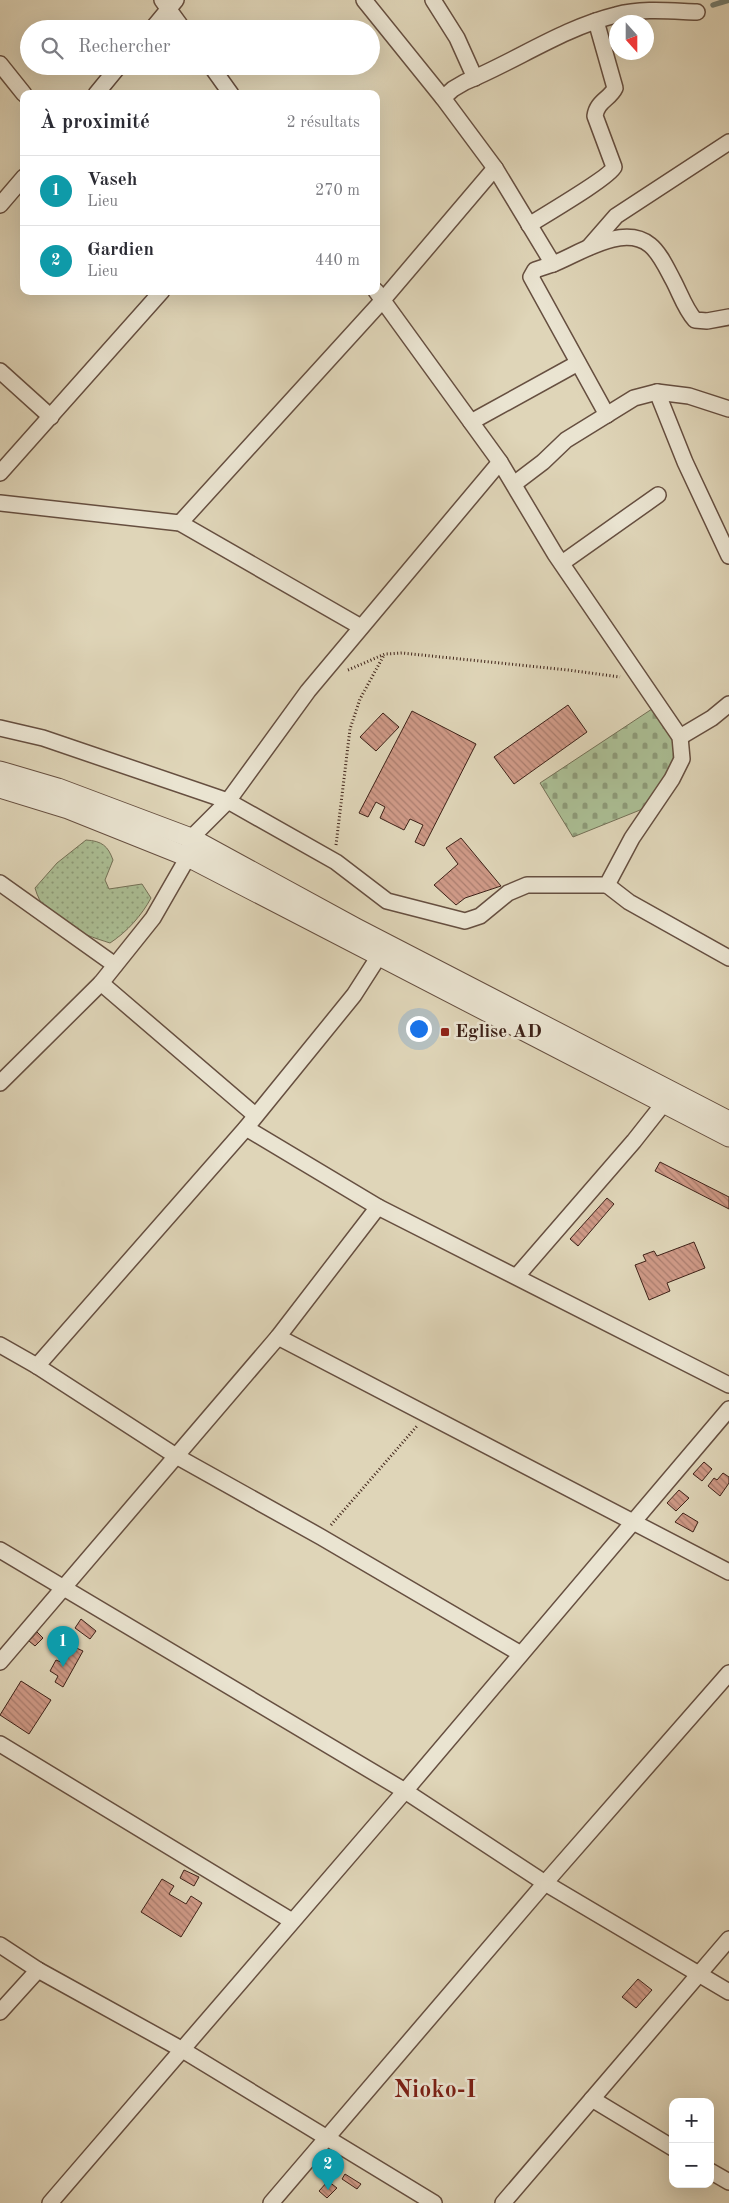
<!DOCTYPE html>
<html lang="fr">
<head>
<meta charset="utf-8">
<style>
  :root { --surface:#fff; --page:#f7f7f7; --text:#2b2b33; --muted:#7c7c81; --line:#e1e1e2; --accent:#7c3aed }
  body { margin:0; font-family:"Old Standard TT",serif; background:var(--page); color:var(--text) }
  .controls { position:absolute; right:15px; bottom:15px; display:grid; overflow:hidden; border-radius:10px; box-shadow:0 5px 20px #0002 }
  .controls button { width:45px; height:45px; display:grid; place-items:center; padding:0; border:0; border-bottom:1px solid var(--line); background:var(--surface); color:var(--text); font:25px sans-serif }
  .compass { position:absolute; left:609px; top:15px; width:45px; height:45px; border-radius:50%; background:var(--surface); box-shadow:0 5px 20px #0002; rotate:159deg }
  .you { position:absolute; left:418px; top:1028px; width:18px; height:18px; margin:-12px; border:4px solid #fff; border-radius:50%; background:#1a73e8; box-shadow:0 0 0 8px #1a73e833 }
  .badge { display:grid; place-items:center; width:32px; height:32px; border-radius:50%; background:var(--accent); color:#fff; font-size:16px; font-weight:700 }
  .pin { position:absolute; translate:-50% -41px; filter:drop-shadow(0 1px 2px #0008) }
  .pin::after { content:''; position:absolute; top:26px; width:18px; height:15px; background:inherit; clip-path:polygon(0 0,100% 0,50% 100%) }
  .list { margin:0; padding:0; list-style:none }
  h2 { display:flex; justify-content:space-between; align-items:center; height:65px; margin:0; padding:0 20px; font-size:21px }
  h2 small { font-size:16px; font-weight:400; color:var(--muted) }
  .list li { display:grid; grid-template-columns:32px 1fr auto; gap:15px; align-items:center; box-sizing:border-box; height:70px; padding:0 20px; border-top:1px solid var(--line) }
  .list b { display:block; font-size:19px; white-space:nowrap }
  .list p { margin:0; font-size:16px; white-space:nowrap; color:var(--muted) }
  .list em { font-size:16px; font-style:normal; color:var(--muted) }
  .icon { flex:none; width:28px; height:28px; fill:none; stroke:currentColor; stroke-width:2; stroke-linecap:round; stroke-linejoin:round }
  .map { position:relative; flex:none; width:729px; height:2203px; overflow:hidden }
  .search { position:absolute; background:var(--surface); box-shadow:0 5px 20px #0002; left:20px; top:20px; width:360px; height:55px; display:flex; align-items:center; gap:12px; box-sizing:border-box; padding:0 18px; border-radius:28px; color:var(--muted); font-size:19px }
  .panel { position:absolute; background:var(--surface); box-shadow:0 5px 20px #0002; left:20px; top:90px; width:360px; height:205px; border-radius:10px }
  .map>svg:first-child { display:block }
  .grass { fill:url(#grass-dots); stroke:#747056 }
  .cemetery { fill:url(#cemetery-stones); stroke:#747056 }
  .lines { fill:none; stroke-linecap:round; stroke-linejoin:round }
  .stream { stroke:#727d70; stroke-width:5.5 }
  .building { fill:url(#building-back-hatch); stroke:#3e2218 }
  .minor-casing { stroke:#664f40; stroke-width:18 }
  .tertiary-casing { stroke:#664f40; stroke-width:21 }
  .path { stroke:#3e2218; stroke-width:3; stroke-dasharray:1 2.5; stroke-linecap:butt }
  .minor { stroke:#eae4d1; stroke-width:15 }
  .tertiary { stroke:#eae4d1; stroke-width:19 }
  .poi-dot { fill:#8f2418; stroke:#eae4d1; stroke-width:2 }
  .labels { text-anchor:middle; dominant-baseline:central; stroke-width:5; stroke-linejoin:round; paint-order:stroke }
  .poi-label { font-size:19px; font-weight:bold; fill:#3e2218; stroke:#eae4d1; text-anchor:start }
  .district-label { font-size:24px; font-weight:bold; fill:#7a1f14; stroke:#eae4d1 }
</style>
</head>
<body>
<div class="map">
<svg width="729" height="2203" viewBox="0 0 729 2203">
  <defs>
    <pattern id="grass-dots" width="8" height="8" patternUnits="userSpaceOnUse" patternTransform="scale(1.25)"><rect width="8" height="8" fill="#abbe94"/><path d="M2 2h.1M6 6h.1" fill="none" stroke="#8d9a78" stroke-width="1.8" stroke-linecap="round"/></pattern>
    <pattern id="cemetery-stones" width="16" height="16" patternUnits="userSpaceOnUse" patternTransform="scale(1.25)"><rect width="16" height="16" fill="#abbe94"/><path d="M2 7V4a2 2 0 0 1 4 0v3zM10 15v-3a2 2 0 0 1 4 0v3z" fill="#8d9a78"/></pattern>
    <pattern id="building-back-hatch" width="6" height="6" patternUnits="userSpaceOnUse" patternTransform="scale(1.25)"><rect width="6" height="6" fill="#ce9986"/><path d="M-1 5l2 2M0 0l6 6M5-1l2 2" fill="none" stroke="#a97c6d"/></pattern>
  </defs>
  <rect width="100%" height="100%" fill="#dfd5b8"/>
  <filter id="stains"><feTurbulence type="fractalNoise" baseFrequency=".004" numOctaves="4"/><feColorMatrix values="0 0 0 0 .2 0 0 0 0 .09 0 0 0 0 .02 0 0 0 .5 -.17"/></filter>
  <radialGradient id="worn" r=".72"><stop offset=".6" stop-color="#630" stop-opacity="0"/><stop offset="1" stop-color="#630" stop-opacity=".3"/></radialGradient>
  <path class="grass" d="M86,840C102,841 108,846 113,860L105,880L109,889L142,884L151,898C142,915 127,932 110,943C79,933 44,922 35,888L57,863Z"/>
  <path class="cemetery" d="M658,705L682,759L655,804L573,837L540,783Z"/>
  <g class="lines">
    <path class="stream" d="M713,5L729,0"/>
  </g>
  <g class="building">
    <path d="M568,705L587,732L514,784L494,757Z"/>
    <path d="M412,711L476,744L424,846L415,842L423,825L410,819L404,830L380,818L385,807L376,802L368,817L359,813Z"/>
    <path d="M383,713L399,727L376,751L360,737Z"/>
    <path d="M461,838L501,886L465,898L456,905L434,885L458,864L446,848Z"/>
    <path d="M660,1162L729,1197V1209L655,1171Z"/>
    <path d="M607,1198L614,1204L578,1246L570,1239Z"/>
    <path d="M694,1242L705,1268L667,1283L670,1291L649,1300L635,1265L646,1261L643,1255L654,1251L657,1256Z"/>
    <path d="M704,1462L712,1469L702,1481L693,1474Z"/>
    <path d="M723,1473L729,1477V1483L720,1496L708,1486L714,1478L717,1480Z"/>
    <path d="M679,1490L689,1498L676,1511L667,1503Z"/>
    <path d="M683,1513L698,1522L693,1532L675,1522Z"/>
    <path d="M81,1619L96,1631L90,1639L75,1628Z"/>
    <path d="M37,1632L43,1638L35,1646L29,1641Z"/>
    <path d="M72,1646L83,1651L63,1687L55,1682L58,1676L50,1671L56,1660L63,1663Z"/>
    <path d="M21,1681L51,1700L29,1734L0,1715Z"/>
    <path d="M184,1870L199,1877L194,1886L180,1878Z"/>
    <path d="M162,1879L174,1886L169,1894L186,1904L191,1896L202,1903L181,1937L141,1912Z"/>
    <path d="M638,1979L652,1990L636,2008L622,1997Z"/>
    <path d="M345,2174L361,2184L357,2189L342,2179Z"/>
    <path d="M328,2181L337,2188L327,2198L319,2191Z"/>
  </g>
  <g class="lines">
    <g class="minor-casing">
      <g id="minor">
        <path d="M162,0L183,29"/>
        <path d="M364,0L443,98L495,168L553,264C579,254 623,223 650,245C660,253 667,269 673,280C680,293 685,309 695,320L707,321L729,317"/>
        <path d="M433,0L457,38L475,78"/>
        <path d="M152,29L176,0"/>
        <path d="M0,64L24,94"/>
        <path d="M211,66L231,94"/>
        <path d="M96,94L119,66"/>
        <path d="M443,98L453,89L465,82C516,61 563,28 616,15C642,8 670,11 697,12"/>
        <path d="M0,205L24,177"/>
        <path d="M529,225C543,216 610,177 614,167L595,116C597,101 610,99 615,88L596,21"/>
        <path d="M589,247L616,216L729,142"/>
        <path d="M553,264L535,270L531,277L607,415"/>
        <path d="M0,371L51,417"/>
        <path d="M657,392L685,462L729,556"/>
        <path d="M471,422L578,363"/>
        <path d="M0,473L162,291"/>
        <path d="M514,484L543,462L566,440L634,398L657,392L689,396L729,409"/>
        <path d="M0,503L180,523L361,627"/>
        <path d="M180,523L382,301L495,168"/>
        <path d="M562,563L658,495"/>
        <path d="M0,728L43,738L228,801L336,862L387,901L465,921L480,916L508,893L527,885H607L632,838L672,779L682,759L680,737L555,554L500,462L376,291"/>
        <path d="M680,737L712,718L729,704"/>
        <path d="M0,883L115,965"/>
        <path d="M607,885L629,902L729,958"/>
        <path d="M101,983L255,1115"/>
        <path d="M0,1083L101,983L153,918L188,857L191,838L228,801L308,691L500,462"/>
        <path d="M246,1128L378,1207L729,1385"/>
        <path d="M517,1276L634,1141L664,1103"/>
        <path d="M278,1337L729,1572"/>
        <path d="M0,1345L37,1366L176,1456L321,1537L521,1654"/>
        <path d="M37,1366L246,1128L354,995L379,956"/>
        <path d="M0,1550L405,1791L545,1883L729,1992"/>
        <path d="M0,1662L278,1337L378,1207"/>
        <path d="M0,1744L292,1921"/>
        <path d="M0,1945L38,1970L181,2049L434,2203"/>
        <path d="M0,2012L38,1970"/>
        <path d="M592,2099L673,2148"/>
        <path d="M710,2171L729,2182"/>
        <path d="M50,2203L405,1791L729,1409"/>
        <path d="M271,2203L545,1883L729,1673"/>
        <path d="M503,2203L729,1939"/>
      </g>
    </g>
    <g class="tertiary-casing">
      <g id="tertiary">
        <path d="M0,771L58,788L191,838L356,928L729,1121"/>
        <path d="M0,788L68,809L188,857L729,1137"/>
      </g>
    </g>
    <g class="path">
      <path d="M348,670L385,654L402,653L568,670L620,677"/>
      <path d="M336,845L350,729L360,699L384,655"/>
      <path d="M331,1525L417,1426"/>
    </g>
    <use href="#minor" class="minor"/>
    <use href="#tertiary" class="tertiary"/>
  </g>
  <rect class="poi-dot" x="440" y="1027" width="10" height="10" rx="2.5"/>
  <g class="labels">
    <g class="poi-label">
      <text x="455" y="1032">Eglise AD</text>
    </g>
    <g class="district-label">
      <text x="435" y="2091">Nioko-I</text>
    </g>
  </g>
  <rect width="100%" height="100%" filter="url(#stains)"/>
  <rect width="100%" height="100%" fill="url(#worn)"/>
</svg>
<div class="controls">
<button>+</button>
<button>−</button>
</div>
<svg class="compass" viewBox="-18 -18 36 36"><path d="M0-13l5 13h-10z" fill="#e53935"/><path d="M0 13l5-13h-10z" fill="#7c7c81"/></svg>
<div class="you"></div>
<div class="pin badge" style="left:63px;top:1667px;background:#0f9aa8">1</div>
<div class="pin badge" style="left:328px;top:2190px;background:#0f9aa8">2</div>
<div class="search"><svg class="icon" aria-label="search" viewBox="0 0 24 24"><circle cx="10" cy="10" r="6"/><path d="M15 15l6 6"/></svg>Rechercher</div>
<section class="panel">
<h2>À proximité<small>2 résultats</small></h2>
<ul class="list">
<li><span class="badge" style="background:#0f9aa8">1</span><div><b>Vaseh</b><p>Lieu</p></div><em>270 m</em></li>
<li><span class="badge" style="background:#0f9aa8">2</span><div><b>Gardien</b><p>Lieu</p></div><em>440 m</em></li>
</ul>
</section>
</div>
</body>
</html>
